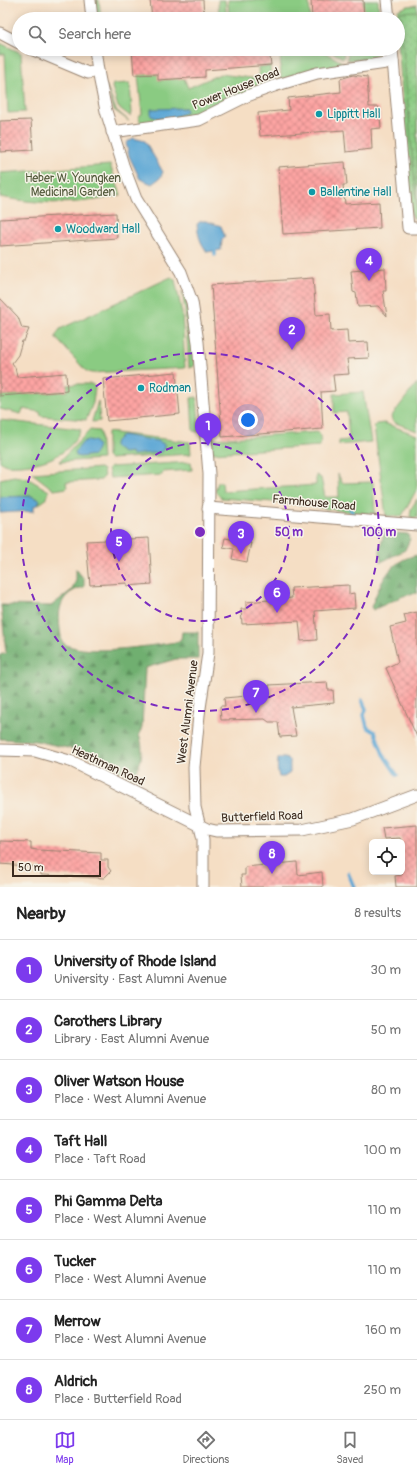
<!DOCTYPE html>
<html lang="en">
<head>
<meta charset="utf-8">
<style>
  :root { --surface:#fff; --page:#f2f2f2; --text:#222; --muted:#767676; --line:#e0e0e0; --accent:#7c3aed }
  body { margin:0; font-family:Pangolin,sans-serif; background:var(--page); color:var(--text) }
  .controls { position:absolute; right:12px; bottom:12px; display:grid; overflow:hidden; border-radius:6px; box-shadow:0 2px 10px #0003 }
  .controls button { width:36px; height:36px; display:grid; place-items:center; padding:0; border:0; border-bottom:1px solid var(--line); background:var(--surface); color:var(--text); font:20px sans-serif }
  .scale { position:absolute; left:12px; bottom:10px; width:89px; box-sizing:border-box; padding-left:4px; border:2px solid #3b2a1e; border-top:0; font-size:11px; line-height:14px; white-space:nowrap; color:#3b2a1e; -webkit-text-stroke:3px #f7f3e8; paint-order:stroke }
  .you { position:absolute; left:248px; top:420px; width:14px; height:14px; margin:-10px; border:3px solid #fff; border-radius:50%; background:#1a73e8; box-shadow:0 0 0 6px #1a73e833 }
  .badge { display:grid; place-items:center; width:26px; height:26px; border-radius:50%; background:var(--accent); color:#fff; font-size:13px; font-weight:700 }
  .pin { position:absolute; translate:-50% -33px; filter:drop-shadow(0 1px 2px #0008) }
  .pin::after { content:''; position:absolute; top:21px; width:14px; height:12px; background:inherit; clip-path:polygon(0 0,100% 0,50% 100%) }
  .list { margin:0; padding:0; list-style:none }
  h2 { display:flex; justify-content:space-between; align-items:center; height:52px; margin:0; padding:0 16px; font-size:17px }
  h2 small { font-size:13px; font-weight:400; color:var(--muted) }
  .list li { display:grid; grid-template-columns:26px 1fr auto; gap:12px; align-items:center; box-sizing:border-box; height:60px; padding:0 16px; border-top:1px solid var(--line) }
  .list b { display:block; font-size:15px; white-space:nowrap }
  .list p { margin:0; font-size:13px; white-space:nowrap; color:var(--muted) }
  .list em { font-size:13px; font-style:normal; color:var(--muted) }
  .icon { flex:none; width:22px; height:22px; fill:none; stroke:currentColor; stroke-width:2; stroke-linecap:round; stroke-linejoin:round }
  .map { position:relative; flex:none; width:417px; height:887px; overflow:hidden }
  .search { position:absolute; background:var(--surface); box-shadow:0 2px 10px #0003; left:12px; right:12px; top:12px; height:44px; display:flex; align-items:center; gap:10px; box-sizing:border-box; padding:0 14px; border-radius:22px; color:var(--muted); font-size:15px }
  .sheet { height:532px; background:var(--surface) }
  nav { display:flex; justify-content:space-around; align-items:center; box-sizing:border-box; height:56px; border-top:1px solid var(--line); background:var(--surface); font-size:11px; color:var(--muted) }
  nav a { display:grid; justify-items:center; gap:2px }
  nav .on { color:var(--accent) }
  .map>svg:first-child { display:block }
  .green { fill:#8acb82; stroke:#627a50; fill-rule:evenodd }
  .forest { fill:url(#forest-firs); stroke:#556c47 }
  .park { fill:url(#park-dots); stroke:#627a50 }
  .water { fill:#5da7d5; stroke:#4c687a }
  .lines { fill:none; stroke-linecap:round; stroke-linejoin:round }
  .stream { stroke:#5da7d5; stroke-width:3.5 }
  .building { fill:url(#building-cross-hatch) }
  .street-casing { stroke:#988471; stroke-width:13 }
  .street { stroke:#fff; stroke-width:11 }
  .ring { fill:none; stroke:#7b2cbf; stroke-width:2; stroke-dasharray:7 5 }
  .culture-dot { fill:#0f9aa8; stroke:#f7f3e8; stroke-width:1.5 }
  .labels { text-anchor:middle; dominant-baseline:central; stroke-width:3; stroke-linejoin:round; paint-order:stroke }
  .street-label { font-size:12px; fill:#3b2a1e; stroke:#f7f3e8 }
  .culture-label { font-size:12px; fill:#0d838f; stroke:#f7f3e8; text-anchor:start }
  .park-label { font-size:12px; fill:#535a3c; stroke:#f7f3e8 }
  .centre { fill:#7b2cbf; stroke:#f7f3e8; stroke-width:2 }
  .ring-label { font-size:12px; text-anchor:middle; font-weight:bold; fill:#7b2cbf; stroke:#f7f3e8; stroke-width:3; stroke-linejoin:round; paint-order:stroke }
</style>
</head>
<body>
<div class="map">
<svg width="417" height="887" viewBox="0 0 417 887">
  <defs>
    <pattern id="forest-firs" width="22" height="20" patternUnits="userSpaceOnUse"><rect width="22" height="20" fill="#6faf70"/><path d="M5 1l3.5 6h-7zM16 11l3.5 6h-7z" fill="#5c8f5b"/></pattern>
    <pattern id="park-dots" width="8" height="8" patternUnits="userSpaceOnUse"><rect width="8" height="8" fill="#8acb82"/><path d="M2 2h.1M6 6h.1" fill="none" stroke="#78ae70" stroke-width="1.8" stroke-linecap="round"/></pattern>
    <pattern id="building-cross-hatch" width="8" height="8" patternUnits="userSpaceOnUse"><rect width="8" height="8" fill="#fda4a3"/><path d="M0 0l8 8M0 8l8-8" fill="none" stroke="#ce8684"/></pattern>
  </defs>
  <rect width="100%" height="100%" fill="#f7f3e8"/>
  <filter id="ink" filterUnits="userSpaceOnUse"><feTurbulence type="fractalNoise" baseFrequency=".025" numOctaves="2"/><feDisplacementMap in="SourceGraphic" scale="8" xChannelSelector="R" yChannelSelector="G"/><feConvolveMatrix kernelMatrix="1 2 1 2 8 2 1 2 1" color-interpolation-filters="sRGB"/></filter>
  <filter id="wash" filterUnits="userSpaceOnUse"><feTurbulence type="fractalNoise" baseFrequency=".012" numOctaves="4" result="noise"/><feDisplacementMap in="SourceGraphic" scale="16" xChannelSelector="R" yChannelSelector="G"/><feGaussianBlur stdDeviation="0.9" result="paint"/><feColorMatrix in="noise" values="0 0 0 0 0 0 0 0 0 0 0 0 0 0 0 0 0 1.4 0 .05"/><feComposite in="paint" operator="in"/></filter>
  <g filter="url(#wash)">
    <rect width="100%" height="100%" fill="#f5dec4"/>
    <g class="green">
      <path d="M95,0H99L101,19H97Z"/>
      <path d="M218,0H225L227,19H219Z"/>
      <path d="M228,0H309L310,19H229Z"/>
      <path d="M363,0H378L379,19H364Z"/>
      <path d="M417,5V219H414L411,214L398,41V19L396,17L398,10L408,6Z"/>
      <path d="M0,43L21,53L25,112L8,113L5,54H0Z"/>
      <path d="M280,49H319L345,64L281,79Z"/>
      <path d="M326,49H343L344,57L343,58Z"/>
      <path d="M347,49H381C376,62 360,59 348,60Z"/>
      <path d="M270,66L271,82L204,112L184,118L141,124L138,116L142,114L138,75L158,74L159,80L184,78L188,88L220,74L259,79L258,67ZM186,108L164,119L165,109Z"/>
      <path d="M130,83L132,114L130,116L118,107L112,87L113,84Z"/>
      <path d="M106,85L116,110L129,121L114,110Z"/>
      <path d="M110,165L121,195C80,205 42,205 0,197V173Z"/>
      <path d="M171,277L175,280L182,313L185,368L91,373L86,371L56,338V335L60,329Z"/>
      <path d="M182,291C191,305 193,347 195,365L193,367L189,368L185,310Z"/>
      <path d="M417,383V431L393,422L391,417Z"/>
      <path d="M77,384H92L95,387L93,403L86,420L41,416L40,412L23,409L21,414L0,409V396L67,391V385Z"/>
      <path d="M363,392L371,442L339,445V441L349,440L347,412L334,413V394Z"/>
      <path d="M197,397L199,424L201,430L198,432L193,431L191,398Z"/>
      <path d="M98,401L100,421L92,422V421Z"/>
      <path d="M0,420L79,429L81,430C69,455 46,463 21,465C13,465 5,467 0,461Z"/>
      <path d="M384,423L417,435V489L402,516H386L374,427L376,424Z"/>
      <path d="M90,430L99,431L100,433L102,459L59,462Z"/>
      <path d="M107,432L190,442L191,454L109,459L107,457Z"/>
      <path d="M318,432L321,437L320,446L213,453L211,449L213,439Z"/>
      <path d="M191,462L192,470L162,472V475L110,478L108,469L110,467Z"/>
      <path d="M100,468L103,470L104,477L101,480L66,482L67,488L54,490L32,473Z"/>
      <path d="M338,474L342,483L373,482L375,514L349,512L287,503L221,498L215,491L218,482H222L223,491L316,485V475L321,478L325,497H339Z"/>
      <path d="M14,476L27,478L49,491L45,500L38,505L40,500L31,496L0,497V479Z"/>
      <path d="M417,499V518L410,517L411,509Z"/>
    </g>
    <g class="forest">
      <path d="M384,532L408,534L410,539L405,550L381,562L380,550Z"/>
      <path d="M417,555V593L403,596L373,610L371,607C381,583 388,561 417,555Z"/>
      <path d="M76,569L84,579V587C54,594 58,618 62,642C80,658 152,645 177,642L181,639L182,632H198V659H176L145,668L142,727L139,735C145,750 141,763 134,778L77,750L36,741L0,739V655L6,653L1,605L51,606L72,590L76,580Z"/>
    </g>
    <path class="park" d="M417,11V210L400,12Z"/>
    <g class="water">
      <path d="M186,108V112C175,118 163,121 151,116V109Z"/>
      <path d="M133,138L145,141L163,172L160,178L152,184L140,179L129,156L126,143Z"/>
      <path d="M201,221H206L221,226L225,237L222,240L221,250L207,252C200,242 198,236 197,224Z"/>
      <path d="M122,435L158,441L164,444V448L161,452L132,455L131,452L123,453L114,447V443Z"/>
      <path d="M88,440L95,441L98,446L94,455L80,457L76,456L75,452L83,442Z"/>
      <path d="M31,496L40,500L38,505L34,506V511L0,513V497Z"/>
      <path d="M280,758H285L290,761V773L284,777H279C277,770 277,765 278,759Z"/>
    </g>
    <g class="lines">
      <g class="stream">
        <path d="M215,251V255"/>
        <path d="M342,505L350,507L353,515"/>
        <path d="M362,700L366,709L364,715L367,727L375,732L383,754L397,775"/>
        <path d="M348,873L354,887"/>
      </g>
    </g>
    <g id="blocks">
      <g class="building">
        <path d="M150,0H203L204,19H152Z"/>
        <path d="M311,0H363L364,19H312Z"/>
        <path d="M132,49H269L271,65L205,70V77L158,80V74L134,75Z"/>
        <path d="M353,75L367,77L369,107H379L381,128L371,129L372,149L346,152L344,130L260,136L258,113L289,110L288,98L341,92L340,79Z"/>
        <path d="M31,120L33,150L0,152V121Z"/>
        <path d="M345,162L347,185H343L345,204L379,202L380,228L283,234L278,167Z"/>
        <path d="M116,213L117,238L0,246V219Z"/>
        <path d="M385,268L386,291H383L387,316L378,306L358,307L356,293L353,292L351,271Z"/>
        <path d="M313,278L316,315L330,314L331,331L347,330L348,343L368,342L369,358L347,359L349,374L333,375L335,391L321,392L323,429L222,437L211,285Z"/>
        <path d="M0,298L18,317L22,328L29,329L24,341H22L18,355L12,363L15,367L17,377L66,373L67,391L0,396Z"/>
        <path d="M176,372L180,414L107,421L103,379Z"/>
        <path d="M149,538L152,584L127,586V583L90,585L86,541Z"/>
        <path d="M225,538L251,543L247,562L232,559L234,549L223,547Z"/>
        <path d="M349,585V594L354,593L355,608L315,611L317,640L301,641L299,621L242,624L241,609H246V602L292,598L291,588Z"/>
        <path d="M417,612V737L386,668L398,662L390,627L406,623L404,615Z"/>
        <path d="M327,682L328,690H333L334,703L291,707L296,736L280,737L278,722H269L265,719L221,720L220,706H225L224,698L270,694L269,685Z"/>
        <path d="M417,825V887H396L395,876L402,875V842L400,838L384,839L382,828Z"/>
        <path d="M0,841L31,842V849L37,850L101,853V860H108V867L111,871L104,878L41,875V867L0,864Z"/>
        <path d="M297,862L298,875L322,872L323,887H242L241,875H245V867Z"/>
      </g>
    </g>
  </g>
  <g filter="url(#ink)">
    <use href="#blocks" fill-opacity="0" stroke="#988471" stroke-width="1"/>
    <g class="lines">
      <g class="street-casing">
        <g id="street">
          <path d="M90,0L92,19"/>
          <path d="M387,0L389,19"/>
          <path d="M0,33L19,43"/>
          <path d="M31,49L88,73L98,71"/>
          <path d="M95,49L98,71L106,111L123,165L136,199L181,272L192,302L198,342L209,474L208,653L199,715L194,767L195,807L203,839V887"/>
          <path d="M392,49L408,228H417"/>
          <path d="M112,132L199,120L247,96L274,86L317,73L393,62"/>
          <path d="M208,508L417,525"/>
          <path d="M0,750L35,751L73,762L207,829L216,831L302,830L353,819L417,795"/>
        </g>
      </g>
      <use href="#street" class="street"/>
    </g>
  </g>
  <g class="ring">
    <circle cx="200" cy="532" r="89"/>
    <circle cx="200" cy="532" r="179"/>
  </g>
  <g class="culture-dot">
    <circle cx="319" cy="114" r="4"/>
    <circle cx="312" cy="192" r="4"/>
    <circle cx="58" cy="229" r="4"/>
    <circle cx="141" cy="388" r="4"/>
  </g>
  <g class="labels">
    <g class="street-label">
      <text transform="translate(236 89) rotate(-22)">Power House Road</text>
      <text transform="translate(314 503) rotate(5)">Farmhouse Road</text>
      <text transform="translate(188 712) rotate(-83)">West Alumni Avenue</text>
      <text transform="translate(108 766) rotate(25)">Heathman Road</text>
      <text transform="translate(262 817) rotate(-2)">Butterfield Road</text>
    </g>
    <g class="culture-label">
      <text x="327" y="114">Lippitt Hall</text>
      <text x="320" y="192">Ballentine Hall</text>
      <text x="66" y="229">Woodward Hall</text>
      <text x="149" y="388">Rodman</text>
    </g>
    <g class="park-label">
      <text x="73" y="178">Heber W. Youngken<tspan x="73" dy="14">Medicinal Garden</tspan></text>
    </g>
  </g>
  <circle cx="200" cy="532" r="6" class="centre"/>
  <g class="ring-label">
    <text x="289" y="536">50 m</text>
    <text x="379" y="536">100 m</text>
  </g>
</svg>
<div class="controls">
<button><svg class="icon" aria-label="locate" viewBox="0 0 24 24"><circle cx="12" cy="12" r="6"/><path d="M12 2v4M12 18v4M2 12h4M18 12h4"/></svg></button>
</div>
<div class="scale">50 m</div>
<div class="you"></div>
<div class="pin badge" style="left:208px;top:446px">1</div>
<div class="pin badge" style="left:292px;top:350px">2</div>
<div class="pin badge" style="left:241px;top:554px">3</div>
<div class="pin badge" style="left:369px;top:281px">4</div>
<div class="pin badge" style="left:119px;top:562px">5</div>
<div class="pin badge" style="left:277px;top:613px">6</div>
<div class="pin badge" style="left:256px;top:713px">7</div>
<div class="pin badge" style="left:272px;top:874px">8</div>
<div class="search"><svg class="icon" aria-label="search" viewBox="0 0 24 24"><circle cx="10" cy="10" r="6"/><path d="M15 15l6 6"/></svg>Search here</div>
</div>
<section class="sheet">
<h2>Nearby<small>8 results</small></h2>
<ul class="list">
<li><span class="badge">1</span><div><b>University of Rhode Island</b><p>University · East Alumni Avenue</p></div><em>30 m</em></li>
<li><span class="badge">2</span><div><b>Carothers Library</b><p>Library · East Alumni Avenue</p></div><em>50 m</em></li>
<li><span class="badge">3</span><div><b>Oliver Watson House</b><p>Place · West Alumni Avenue</p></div><em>80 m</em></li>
<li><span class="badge">4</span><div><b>Taft Hall</b><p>Place · Taft Road</p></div><em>100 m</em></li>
<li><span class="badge">5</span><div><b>Phi Gamma Delta</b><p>Place · West Alumni Avenue</p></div><em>110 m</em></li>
<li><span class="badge">6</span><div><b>Tucker</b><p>Place · West Alumni Avenue</p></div><em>110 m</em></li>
<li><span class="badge">7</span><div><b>Merrow</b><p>Place · West Alumni Avenue</p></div><em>160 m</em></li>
<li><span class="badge">8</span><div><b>Aldrich</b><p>Place · Butterfield Road</p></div><em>250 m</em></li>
</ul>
</section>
<nav>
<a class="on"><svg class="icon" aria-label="map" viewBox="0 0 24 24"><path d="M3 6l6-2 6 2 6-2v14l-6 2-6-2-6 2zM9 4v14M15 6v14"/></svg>Map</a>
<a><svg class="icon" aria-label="directions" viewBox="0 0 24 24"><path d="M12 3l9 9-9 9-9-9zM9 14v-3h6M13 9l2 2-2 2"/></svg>Directions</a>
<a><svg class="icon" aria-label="saved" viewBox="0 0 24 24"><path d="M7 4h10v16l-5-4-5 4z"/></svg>Saved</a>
</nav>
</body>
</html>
